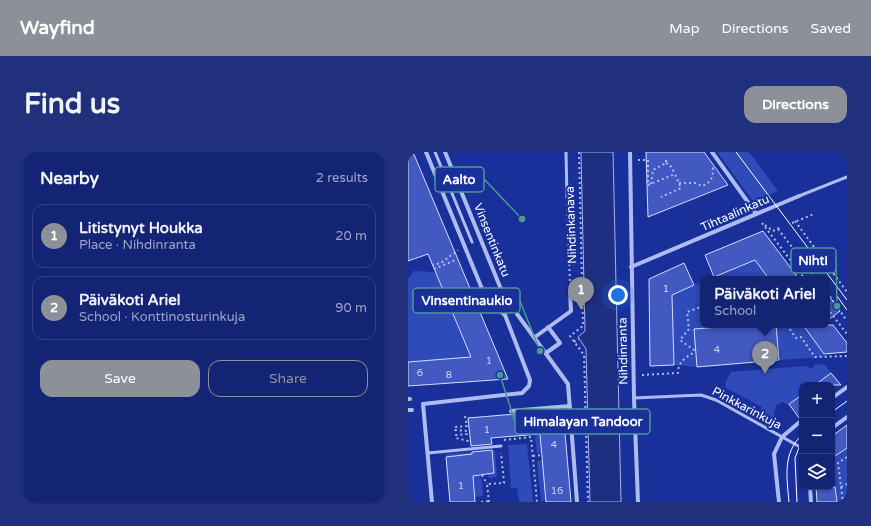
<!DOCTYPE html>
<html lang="en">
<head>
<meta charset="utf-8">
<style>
  :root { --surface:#132474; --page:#20307c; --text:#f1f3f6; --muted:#9da4c5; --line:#324186; --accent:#8c9099 }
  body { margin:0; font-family:"Varela Round",sans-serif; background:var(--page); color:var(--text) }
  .controls { position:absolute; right:12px; bottom:12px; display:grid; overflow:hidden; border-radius:8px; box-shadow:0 1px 3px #0004 }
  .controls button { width:36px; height:36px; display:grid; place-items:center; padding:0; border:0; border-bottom:1px solid var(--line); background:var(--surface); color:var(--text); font:20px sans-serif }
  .you { position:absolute; left:210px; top:143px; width:14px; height:14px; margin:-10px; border:3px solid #fff; border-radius:50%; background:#1a73e8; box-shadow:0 0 0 6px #1a73e833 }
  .badge { display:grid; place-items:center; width:26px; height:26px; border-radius:50%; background:var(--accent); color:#fff; font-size:13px; font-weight:700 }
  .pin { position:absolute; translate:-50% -33px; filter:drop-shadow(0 1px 2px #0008) }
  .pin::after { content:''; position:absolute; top:21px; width:14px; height:12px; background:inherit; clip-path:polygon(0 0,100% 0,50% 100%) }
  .popup { position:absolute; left:292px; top:124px; width:130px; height:52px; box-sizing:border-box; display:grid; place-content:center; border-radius:8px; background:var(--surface); filter:drop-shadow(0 1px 3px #0005); font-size:13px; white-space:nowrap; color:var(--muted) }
  .popup b { font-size:15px; color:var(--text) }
  .popup::after { content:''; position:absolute; left:50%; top:100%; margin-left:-8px; border:8px solid transparent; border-top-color:var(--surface) }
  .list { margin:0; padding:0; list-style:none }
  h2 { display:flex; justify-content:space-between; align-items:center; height:52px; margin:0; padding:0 16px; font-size:17px }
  h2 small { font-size:13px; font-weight:400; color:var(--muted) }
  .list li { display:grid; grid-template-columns:26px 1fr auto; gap:12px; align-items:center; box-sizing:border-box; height:64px; margin:0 8px 8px; padding:0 8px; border:1px solid var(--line); border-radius:12px }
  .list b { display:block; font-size:15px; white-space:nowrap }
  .list p { margin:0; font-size:13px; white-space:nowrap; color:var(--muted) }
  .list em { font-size:13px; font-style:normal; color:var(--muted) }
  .actions { display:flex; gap:8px; padding:12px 16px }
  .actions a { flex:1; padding:9px 0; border:1px solid var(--accent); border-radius:12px; text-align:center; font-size:14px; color:var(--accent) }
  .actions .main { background:var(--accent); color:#fff }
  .icon { flex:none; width:22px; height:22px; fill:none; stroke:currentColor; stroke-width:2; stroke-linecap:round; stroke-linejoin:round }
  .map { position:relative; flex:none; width:439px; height:350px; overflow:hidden; border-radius:12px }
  header { display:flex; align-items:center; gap:24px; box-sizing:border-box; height:56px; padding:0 20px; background:var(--accent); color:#fff }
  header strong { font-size:19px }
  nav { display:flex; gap:22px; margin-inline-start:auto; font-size:14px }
  .intro { display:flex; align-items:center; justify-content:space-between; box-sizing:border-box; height:96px; padding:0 24px }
  h1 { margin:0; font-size:28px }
  .button { padding:10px 18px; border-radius:12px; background:var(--accent); color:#fff; font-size:14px; font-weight:700 }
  main { display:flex; gap:24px; padding:0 24px }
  aside { flex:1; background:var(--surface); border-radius:12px; box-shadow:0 1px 3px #0004 }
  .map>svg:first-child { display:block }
  .green { fill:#2f4ab9 }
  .water { fill:#1e2f81; stroke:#a1b2f4 }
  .building { fill:#4159c1; stroke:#d5ddfc }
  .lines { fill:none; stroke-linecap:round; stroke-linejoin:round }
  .path { stroke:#aebbf1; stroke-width:2; stroke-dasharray:2 3; stroke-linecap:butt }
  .lane { stroke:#aebbf1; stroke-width:3 }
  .street { stroke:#aebbf1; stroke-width:4 }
  .tram { stroke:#fff; stroke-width:1 }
  .labels { text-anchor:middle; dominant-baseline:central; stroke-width:4; stroke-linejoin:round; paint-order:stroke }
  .number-label { font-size:10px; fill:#d0d6f0 }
  .street-label { font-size:12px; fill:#fff; stroke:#19309a }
  .leader { fill:none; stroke:#4b9892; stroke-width:1.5 }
  .callout-dot { fill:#4b9892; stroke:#19309a; stroke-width:1.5 }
  .callout { fill:#19309a; stroke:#4b9892; stroke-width:1.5 }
  .callout-label { font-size:13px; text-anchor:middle; font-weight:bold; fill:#fff }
</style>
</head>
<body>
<header>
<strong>Wayfind</strong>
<nav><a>Map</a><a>Directions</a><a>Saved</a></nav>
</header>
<div class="intro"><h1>Find us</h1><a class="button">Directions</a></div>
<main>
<aside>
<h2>Nearby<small>2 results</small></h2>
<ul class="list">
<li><span class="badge">1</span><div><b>Litistynyt Houkka</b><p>Place · Nihdinranta</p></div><em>20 m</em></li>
<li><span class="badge">2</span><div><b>Päiväkoti Ariel</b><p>School · Konttinosturinkuja</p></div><em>90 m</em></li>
</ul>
<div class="actions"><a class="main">Save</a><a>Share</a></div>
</aside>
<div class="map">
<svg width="439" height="350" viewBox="0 0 439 350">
  <rect width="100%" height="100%" fill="#19309a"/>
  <g class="green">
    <path d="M309,0H341L370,39L345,49Z"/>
    <path d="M347,108L361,127H301Z"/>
    <path d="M6,119L27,120L63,205L0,210V127Z"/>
    <path d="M295,129V173H340L289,215L266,213L264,143Z"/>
    <path d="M368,173H395L416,202V205L371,208Z"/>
    <path d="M416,212L426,224L413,233H394V248L383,255L375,250L368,253L366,263L372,272L351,261L354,255L318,236L317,232L323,220L397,214L405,217L406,213Z"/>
    <path d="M132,282L134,301H129L127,283Z"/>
    <path d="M119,292L125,350H111L109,336H103L100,293Z"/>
    <path d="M439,296V350H429L425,306Z"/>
    <path d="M87,298L89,325L80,326V322L86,321L84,302L38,305V302Z"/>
    <path d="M135,308L138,349H133L129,309Z"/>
    <path d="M70,323L74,328L75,344L67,345L65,324Z"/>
  </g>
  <path class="water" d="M173,0H205L213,350H182L178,197L170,185L177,179Z"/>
  <g class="building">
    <path d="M0,0H5L100,227L0,234V210L63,205L20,102L0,109Z"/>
    <path d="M238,0H296L320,33L240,65Z"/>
    <path d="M355,79L391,127H361L347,108L306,125L297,103Z"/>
    <path d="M276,111L286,133L264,143L266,213L242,214L241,127Z"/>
    <path d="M419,141L432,159L419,169Z"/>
    <path d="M340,173H368L371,208L289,215L286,177Z"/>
    <path d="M395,173H425L439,191V200L416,202Z"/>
    <path d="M423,221L433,233H407Z"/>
    <path d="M394,243V265L391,266L381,252Z"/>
    <path d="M155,258L163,350H138L132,282L83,286L84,292L63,294L60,266Z"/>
    <path d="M439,273V296L424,306V284Z"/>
    <path d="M84,298L86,321L65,324L67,350H42L38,305L64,302V300Z"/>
    <path d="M408,335H427L429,350H409Z"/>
  </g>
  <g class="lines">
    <g class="path">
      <path d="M171,0L175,174L162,184L176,203L180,350"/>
      <path d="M230,8H240V33L267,22L273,36L253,45"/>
      <path d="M258,11L262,13L267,22"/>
      <path d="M271,31H287L294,34C304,30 305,25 305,15"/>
      <path d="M243,32L245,18L258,11V8"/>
      <path d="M159,52L162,132"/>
      <path d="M387,69L439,140"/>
      <path d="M354,71L397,127"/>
      <path d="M384,71L406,62"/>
      <path d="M357,73L365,79L373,75"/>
      <path d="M370,77L409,127"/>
      <path d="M24,113L33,111L50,98"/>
      <path d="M26,117L50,107"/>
      <path d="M419,140L439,169"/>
      <path d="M419,156L439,182"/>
      <path d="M379,173L388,186L393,185L407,205L439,204"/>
      <path d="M166,190L171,187"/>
      <path d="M234,223L270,221C270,210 277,206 285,201L286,198L272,188L281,177L279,160L295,154"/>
      <path d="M57,264L59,274L47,275V278L59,279V282L48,283V286L60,289V291"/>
      <path d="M96,288L123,285L129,350"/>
      <path d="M125,304L134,303"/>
      <path d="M439,305L430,311L435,350H439"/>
      <path d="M74,323L79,332"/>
      <path d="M433,335L439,332"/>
      <path d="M73,350L81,349"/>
      <path d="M81,350L79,332L96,331L93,301"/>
    </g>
    <g class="lane">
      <path d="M27,0L64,90"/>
      <path d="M158,0L159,46"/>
      <path d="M391,44L439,25"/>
      <path d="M226,246L293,243L308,248L394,296"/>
      <path d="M20,301L93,294"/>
    </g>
    <g class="street">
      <path d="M18,0L79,149L97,163"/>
      <path d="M222,0L226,246L230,350"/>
      <path d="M304,0L347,60"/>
      <path d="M223,115L391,44"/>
      <path d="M109,162L160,232L169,350"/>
      <path d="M127,185L163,159L162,139"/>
      <path d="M138,201L152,191L140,175"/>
      <path d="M424,246L439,235"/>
      <path d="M0,247H2"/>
      <path d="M0,258H4"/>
      <path d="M103,259L162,254"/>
      <path d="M424,276L439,265"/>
      <path d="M402,335L403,350"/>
      <path d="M24,350L15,252L114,241L121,234L122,228L97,163L95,142L37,0"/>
      <path d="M371,350L366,302L374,285L394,268"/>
    </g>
    <g class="tram">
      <path d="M328,0L439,148"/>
      <path d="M429,144L439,158"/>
      <path d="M424,260L439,249"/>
      <path d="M381,350C379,326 374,301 394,283"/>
      <path d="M389,350L387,306L394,288"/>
    </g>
  </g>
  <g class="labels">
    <g class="number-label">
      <text x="258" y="137">1</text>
      <text x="309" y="198">4</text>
      <text x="81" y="209">1</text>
      <text x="12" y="221">6</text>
      <text x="41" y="223">8</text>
      <text x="79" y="278">1</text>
      <text x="146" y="293">4</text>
      <text x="53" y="334">1</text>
      <text x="149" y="339">16</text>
    </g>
    <g class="street-label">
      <text transform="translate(327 61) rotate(-24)">Tihtaalinkatu</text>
      <text transform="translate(163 73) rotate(-92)">Nihdinkanava</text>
      <text transform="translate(84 88) rotate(68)">Vinsentinkatu</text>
      <text transform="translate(215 199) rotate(-91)">Nihdinranta</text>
      <text transform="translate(339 256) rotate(28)">Pinkkarinkuja</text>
    </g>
  </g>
  <path class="leader" d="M114 67L76 27M429 154L428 108M132 199L112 149M92 223L107 270"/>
  <g class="callout-dot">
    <circle cx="114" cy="67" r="4"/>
    <circle cx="429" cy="154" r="4"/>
    <circle cx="132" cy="199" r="4"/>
    <circle cx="92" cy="223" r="4"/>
  </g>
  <g class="callout">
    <rect x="27" y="15" width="49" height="25" rx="4"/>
    <rect x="383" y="96" width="45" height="25" rx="4"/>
    <rect x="5" y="136" width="107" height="25" rx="4"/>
    <rect x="107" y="257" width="135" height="25" rx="4"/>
  </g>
  <g class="callout-label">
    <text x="51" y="32">Aalto</text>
    <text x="405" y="113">Nihti</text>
    <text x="59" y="153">Vinsentinaukio</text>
    <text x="175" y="274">Himalayan Tandoor</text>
  </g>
</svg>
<div class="controls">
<button>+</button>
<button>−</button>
<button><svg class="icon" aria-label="layers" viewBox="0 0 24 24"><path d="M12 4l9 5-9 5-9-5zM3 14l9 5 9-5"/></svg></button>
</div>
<div class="you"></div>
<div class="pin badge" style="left:173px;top:158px">1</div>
<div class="pin badge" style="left:357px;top:222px">2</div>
<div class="popup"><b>Päiväkoti Ariel</b>School</div>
</div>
</main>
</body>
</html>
